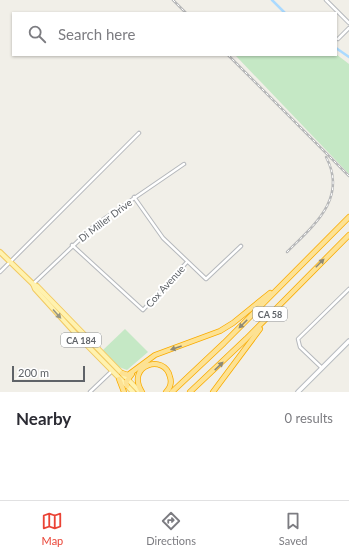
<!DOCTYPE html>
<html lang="en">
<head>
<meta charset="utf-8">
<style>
  :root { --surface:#fff; --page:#f7f7f7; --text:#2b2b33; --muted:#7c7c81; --line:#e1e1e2; --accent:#ea4335 }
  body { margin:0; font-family:Lato,sans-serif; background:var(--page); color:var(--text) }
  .scale { position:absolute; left:12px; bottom:10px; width:73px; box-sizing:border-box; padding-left:4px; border:2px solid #5f6368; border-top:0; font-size:11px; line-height:14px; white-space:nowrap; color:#5f6368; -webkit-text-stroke:3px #fff; paint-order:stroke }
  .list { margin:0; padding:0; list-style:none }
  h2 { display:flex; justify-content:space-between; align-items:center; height:52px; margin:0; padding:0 16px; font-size:17px }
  h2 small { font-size:13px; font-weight:400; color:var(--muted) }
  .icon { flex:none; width:22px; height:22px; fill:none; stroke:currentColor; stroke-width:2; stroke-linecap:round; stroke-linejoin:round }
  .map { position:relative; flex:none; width:349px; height:392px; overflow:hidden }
  .search { position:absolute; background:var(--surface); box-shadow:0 1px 3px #0004; left:12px; right:12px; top:12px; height:44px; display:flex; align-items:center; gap:10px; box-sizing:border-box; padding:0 14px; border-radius:0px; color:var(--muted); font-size:15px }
  .sheet { height:108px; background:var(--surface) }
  nav { display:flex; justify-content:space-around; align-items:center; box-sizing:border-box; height:56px; border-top:1px solid var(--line); background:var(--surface); font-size:11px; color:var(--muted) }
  nav a { display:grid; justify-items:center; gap:2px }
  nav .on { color:var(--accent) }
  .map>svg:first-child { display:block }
  .green { fill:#c5e8c5 }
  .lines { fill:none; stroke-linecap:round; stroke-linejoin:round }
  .canal { stroke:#aadaff; stroke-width:2.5 }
  .minor-casing { stroke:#b5b8bc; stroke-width:4.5 }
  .secondary-casing { stroke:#b6babf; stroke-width:5.5 }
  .primary-casing { stroke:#f2c960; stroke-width:6 }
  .motorway-casing { stroke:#f9ab00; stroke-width:6 }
  .minor { stroke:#fff; stroke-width:2.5 }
  .secondary { stroke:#fff; stroke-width:3.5 }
  .primary { stroke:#fff2af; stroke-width:4 }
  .motorway { stroke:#fde293; stroke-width:4.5 }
  .rail-casing { stroke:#b6b7b8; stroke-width:2.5 }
  .rail { stroke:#fff; stroke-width:1; stroke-dasharray:3; stroke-linecap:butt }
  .oneway { fill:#8e8975 }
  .oneway2 { fill:#979581 }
  .labels { text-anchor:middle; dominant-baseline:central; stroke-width:4; stroke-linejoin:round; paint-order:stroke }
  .shield { fill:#fff; stroke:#8f9295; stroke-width:1 }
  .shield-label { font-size:9px; font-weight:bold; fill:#5f6368 }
  .street-label { font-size:10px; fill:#5f6368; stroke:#fff }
</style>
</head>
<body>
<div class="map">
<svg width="349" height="392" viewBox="0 0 349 392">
  <rect width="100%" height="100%" fill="#f1efe8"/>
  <g class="green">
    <path d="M336,54L349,64V174L235,55Z"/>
    <path d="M125,329L148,352L127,370L119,367L103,350Z"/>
  </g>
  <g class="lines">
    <g class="canal">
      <path d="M272,0L285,13"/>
      <path d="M336,48L349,57"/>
    </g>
    <g class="minor-casing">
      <g id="minor">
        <path d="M326,0L349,23"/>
        <path d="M338,39L349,28"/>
        <path d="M134,197L163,238L206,279L241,246"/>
        <path d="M72,245L143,310L187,262"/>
        <path d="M0,272L139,133"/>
        <path d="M33,284L95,225L184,164"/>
        <path d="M322,368L300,347L298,339L349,289"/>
        <path d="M90,392L112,371"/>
      </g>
    </g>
    <g class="secondary-casing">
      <path id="secondary" d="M298,392L349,341"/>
    </g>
    <g class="primary-casing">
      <g id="primary">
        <path d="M0,252L33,284L37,286L140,392"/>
        <path d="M33,284L35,289L76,334L133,392"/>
      </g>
    </g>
    <g class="motorway-casing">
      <g id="motorway">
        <path d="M122,373L128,375L155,355L220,331L233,323L270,293"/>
        <path d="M119,379L124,392"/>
        <path d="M127,386L126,382L132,374"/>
        <path d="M142,392C125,365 165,353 170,377C172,383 170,388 166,392"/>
        <path d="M172,392L224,343L349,217"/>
        <path d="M190,392L246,339L349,235"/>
        <path d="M213,392L260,329"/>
      </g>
    </g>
    <use href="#minor" class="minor"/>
    <use href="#secondary" class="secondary"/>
    <use href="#primary" class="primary"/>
    <use href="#motorway" class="motorway"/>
    <g class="rail-casing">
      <g id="rail">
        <path d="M173,0L186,13"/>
        <path d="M228,55L349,176"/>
        <path d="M287,252C314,225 348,198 326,157"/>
      </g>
    </g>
    <use href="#rail" class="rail"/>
  </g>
  <defs><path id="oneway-solid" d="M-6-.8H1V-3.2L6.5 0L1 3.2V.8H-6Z"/></defs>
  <g class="oneway">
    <use href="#oneway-solid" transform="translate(320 263) rotate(-45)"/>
    <use href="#oneway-solid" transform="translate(243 324) rotate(135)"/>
    <use href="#oneway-solid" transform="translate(176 348) rotate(161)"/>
    <use href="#oneway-solid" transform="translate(219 366) rotate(-44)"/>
  </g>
  <use class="oneway2" href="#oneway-solid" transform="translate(57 314) rotate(48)"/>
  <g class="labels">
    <g class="shield">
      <rect x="253" y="307" width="34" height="14" rx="3"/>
      <rect x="61" y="333" width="40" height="14" rx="3"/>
    </g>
    <g class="shield-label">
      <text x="270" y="314">CA 58</text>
      <text x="81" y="340">CA 184</text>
    </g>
    <g class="street-label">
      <text transform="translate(105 220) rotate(-37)">Di Miller Drive</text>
      <text transform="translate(165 286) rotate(-48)">Cox Avenue</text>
    </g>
  </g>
</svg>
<div class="scale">200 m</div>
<div class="search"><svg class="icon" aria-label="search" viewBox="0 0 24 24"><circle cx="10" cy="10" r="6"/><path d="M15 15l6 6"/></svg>Search here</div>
</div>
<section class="sheet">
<h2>Nearby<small>0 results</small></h2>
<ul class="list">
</ul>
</section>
<nav>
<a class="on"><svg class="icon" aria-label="map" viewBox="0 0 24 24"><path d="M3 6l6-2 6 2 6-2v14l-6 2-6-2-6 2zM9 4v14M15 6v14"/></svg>Map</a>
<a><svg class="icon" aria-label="directions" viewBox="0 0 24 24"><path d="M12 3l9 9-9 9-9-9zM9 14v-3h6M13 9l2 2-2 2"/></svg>Directions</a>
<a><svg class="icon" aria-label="saved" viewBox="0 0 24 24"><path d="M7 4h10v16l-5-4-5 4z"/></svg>Saved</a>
</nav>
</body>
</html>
